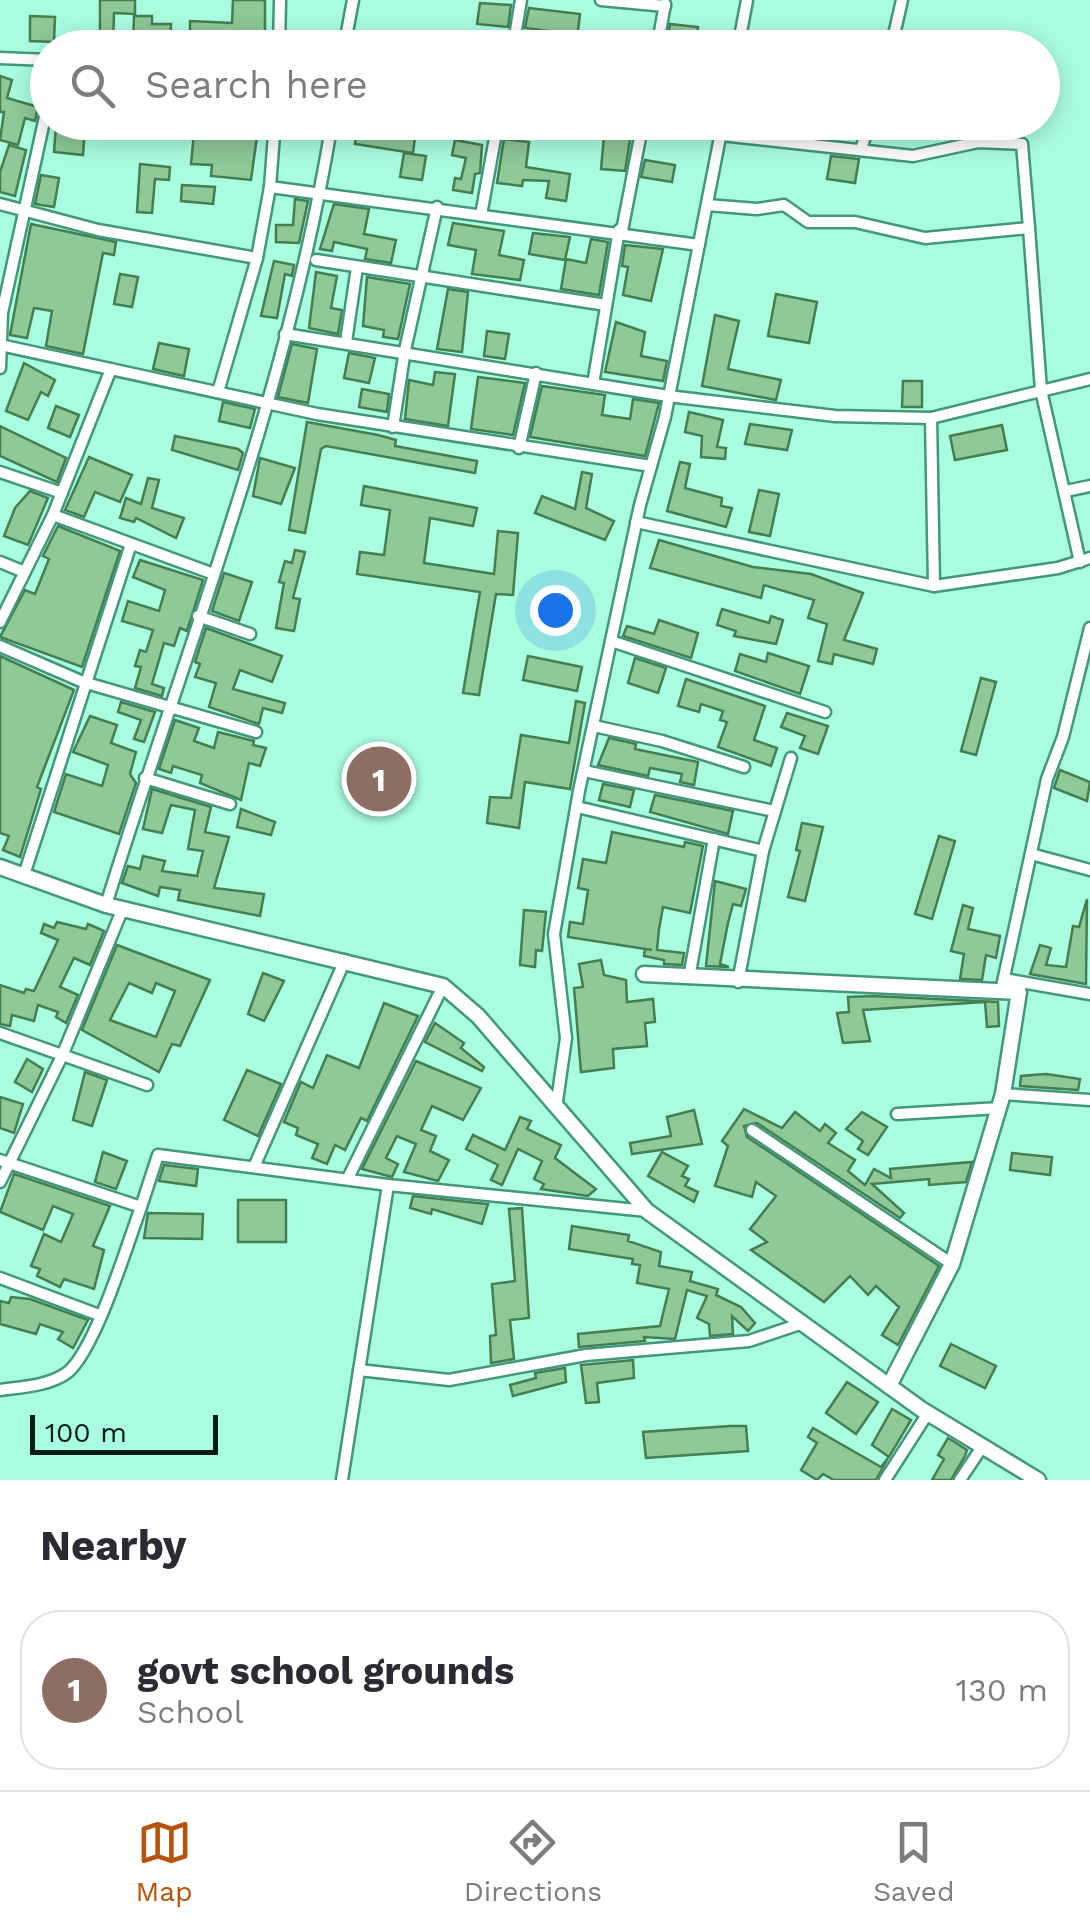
<!DOCTYPE html>
<html lang="en">
<head>
<meta charset="utf-8">
<style>
  :root { --surface:#fff; --page:#f2f2f3; --text:#2b2b33; --muted:#7c7c81; --line:#e1e1e2; --accent:#b45309 }
  body { margin:0; font-family:"Work Sans",sans-serif; background:var(--page); color:var(--text) }
  .scale { position:absolute; left:30px; bottom:25px; width:188px; box-sizing:border-box; padding-left:10px; border:5px solid #021b13; border-top:0; font-size:28px; line-height:35px; white-space:nowrap; color:#021b13; -webkit-text-stroke:8px #aafee0; paint-order:stroke }
  .you { position:absolute; left:555px; top:610px; width:35px; height:35px; margin:-25px; border:8px solid #fff; border-radius:50%; background:#1a73e8; box-shadow:0 0 0 15px #1a73e833 }
  .badge { display:grid; place-items:center; width:65px; height:65px; border-radius:50%; background:var(--accent); color:#fff; font-size:32px; font-weight:700 }
  .pin { position:absolute; translate:-50% -50%; border:5px solid #fff; box-shadow:0 2px 10px #0006 }
  .list { margin:0; padding:0; list-style:none }
  h2 { display:flex; justify-content:space-between; align-items:center; height:130px; margin:0; padding:0 40px; font-size:42px }
  h2 small { font-size:32px; font-weight:400; color:var(--muted) }
  .list li { display:grid; grid-template-columns:65px 1fr auto; gap:30px; align-items:center; box-sizing:border-box; height:160px; margin:0 20px 20px; padding:0 20px; border:2px solid var(--line); border-radius:40px }
  .list b { display:block; font-size:38px; white-space:nowrap }
  .list p { margin:0; font-size:32px; white-space:nowrap; color:var(--muted) }
  .list em { font-size:32px; font-style:normal; color:var(--muted) }
  .icon { flex:none; width:55px; height:55px; fill:none; stroke:currentColor; stroke-width:2; stroke-linecap:round; stroke-linejoin:round }
  .map { position:relative; flex:none; width:1090px; height:1480px; overflow:hidden }
  .search { position:absolute; background:var(--surface); box-shadow:0 5px 25px #0003; left:30px; right:30px; top:30px; height:110px; display:flex; align-items:center; gap:25px; box-sizing:border-box; padding:0 35px; border-radius:55px; color:var(--muted); font-size:38px }
  .sheet { height:310px; background:var(--surface) }
  nav { display:flex; justify-content:space-around; align-items:center; box-sizing:border-box; height:140px; border-top:2px solid var(--line); background:var(--surface); font-size:28px; color:var(--muted) }
  nav a { display:grid; justify-items:center; gap:5px }
  nav .on { color:var(--accent) }
  .map>svg:first-child { display:block }
  .building { fill:#8ec998; stroke:#447e51; stroke-width:2.5; fill-rule:evenodd }
  .lines { fill:none; stroke-linecap:round; stroke-linejoin:round }
  .street-casing { stroke:#42977c; stroke-width:15 }
  .secondary-casing { stroke:#42977c; stroke-width:19 }
  .street { stroke:#fff; stroke-width:10 }
  .secondary { stroke:#fff; stroke-width:14 }
</style>
</head>
<body>
<div class="map">
<svg width="1090" height="1480" viewBox="0 0 1090 1480">
  <rect width="100%" height="100%" fill="#aafee0"/>
  <g class="building">
    <path d="M100,0H135V14L114,13L113,46H100Z"/>
    <path d="M233,0H265V48H190V21L232,23Z"/>
    <path d="M480,3L511,5L508,27L477,24Z"/>
    <path d="M529,8L580,14L577,39L596,41V48H547L549,31L525,28Z"/>
    <path d="M30,16L55,17L54,42L30,41Z"/>
    <path d="M134,16H152V24H171L170,48L133,44Z"/>
    <path d="M670,24L698,27L696,46L667,44Z"/>
    <path d="M0,76L12,80L7,98L38,107L35,121L25,118L18,145L0,140L4,112H0Z"/>
    <path d="M217,122H259L251,180L211,176L212,165L191,164L195,123Z"/>
    <path d="M358,122H417L413,153L355,144Z"/>
    <path d="M605,125L632,128L625,171L601,169Z"/>
    <path d="M56,126L85,128L83,155L54,152Z"/>
    <path d="M504,139L529,142L526,167L570,174L566,201L546,198L549,181L523,180L522,186L497,183Z"/>
    <path d="M455,140L482,145L480,173L475,174L472,193L453,190L455,178L461,179L466,158L452,155Z"/>
    <path d="M9,145L26,150L15,196L0,192V172Z"/>
    <path d="M404,153L426,156L422,180L400,177Z"/>
    <path d="M831,156L859,159L855,183L827,179Z"/>
    <path d="M645,160L675,165L672,182L641,177Z"/>
    <path d="M140,164L170,167L169,180L155,179L152,213L137,212Z"/>
    <path d="M41,175L59,178L54,207L35,204Z"/>
    <path d="M182,185L215,187L213,204L181,201Z"/>
    <path d="M295,199L308,201L299,243L276,242V225H293Z"/>
    <path d="M334,204L369,209L364,234L396,240L391,263L365,259L367,249L334,242L332,251L320,249Z"/>
    <path d="M453,223L504,231L499,255L524,260L520,280L472,274L476,250L448,245Z"/>
    <path d="M31,224L116,242L114,255L103,253L83,354L46,346L52,311L34,308L27,338L10,335Z"/>
    <path d="M533,233L570,237L565,260L529,254Z"/>
    <path d="M591,239L608,242L599,295L561,289L566,259L586,263Z"/>
    <path d="M625,245L663,249L651,301L623,295L628,267L622,266Z"/>
    <path d="M274,261L294,265L292,276L285,274L277,318L261,316Z"/>
    <path d="M316,272L337,276L331,308L342,310L338,334L309,328Z"/>
    <path d="M120,274L138,277L132,307L114,304Z"/>
    <path d="M367,277L410,284L398,339L383,337L384,330L363,326Z"/>
    <path d="M448,289L468,292L462,352L437,349Z"/>
    <path d="M776,294L817,302L809,343L768,336Z"/>
    <path d="M715,315L739,321L728,369L781,380L776,400L702,386Z"/>
    <path d="M616,322L645,332L641,356L667,361L663,381L605,372Z"/>
    <path d="M487,331L509,334L505,359L484,356Z"/>
    <path d="M159,343L189,349L184,376L153,369Z"/>
    <path d="M292,344L317,349L308,403L278,397Z"/>
    <path d="M349,353L375,358L369,383L344,378Z"/>
    <path d="M24,363L55,380L48,396L41,392L28,420L6,411Z"/>
    <path d="M435,372L455,374L448,426L405,419L409,380L433,385Z"/>
    <path d="M478,377L525,383L513,435L471,429Z"/>
    <path d="M903,381H922V407H902Z"/>
    <path d="M542,386L605,395L602,415L630,419L633,399L659,403L645,456L530,437Z"/>
    <path d="M362,389L389,394L387,412L359,407Z"/>
    <path d="M223,402L255,409L250,428L219,421Z"/>
    <path d="M56,406L79,415L70,437L48,428Z"/>
    <path d="M689,412L723,420L717,447L726,448L725,459L701,457L702,436L685,432Z"/>
    <path d="M307,422L378,435L396,440L395,446L477,461L475,473L326,446L321,449L305,533L289,530Z"/>
    <path d="M750,424L792,430L787,450L745,444Z"/>
    <path d="M1002,425L1007,450L955,460L950,436Z"/>
    <path d="M0,426L66,458L57,482L0,456Z"/>
    <path d="M175,436L238,449L243,453L238,470L172,450Z"/>
    <path d="M89,457L132,475L120,502L95,492L84,517L65,510Z"/>
    <path d="M260,458L295,468L281,504L253,496Z"/>
    <path d="M680,462L690,464L685,488L722,498L721,506L732,508L726,527L667,511Z"/>
    <path d="M582,472L592,474L586,508L614,521L605,540L535,513L542,496L575,509Z"/>
    <path d="M148,478L159,480L152,508L184,518L176,538L136,518L134,522L120,518L126,498L141,504Z"/>
    <path d="M364,486L477,508L473,526L430,518L424,563L494,574L498,531L518,533L513,595L496,594L479,695L463,693L480,592L357,574L360,552L384,555L390,510L361,505Z"/>
    <path d="M759,490L779,494L770,536L749,532Z"/>
    <path d="M30,491L48,498L28,545L4,536L15,508Z"/>
    <path d="M58,526L120,551L82,667L0,637L25,590L35,594L49,559L43,556Z"/>
    <path d="M659,540L753,567L811,574L863,593L844,640L877,649L873,664L834,654L832,664L818,661L827,624L808,618L814,600L764,585L761,598L650,568Z"/>
    <path d="M295,550L305,552L293,598L300,599L294,631L276,628L284,583L279,582L285,561L292,563Z"/>
    <path d="M140,560L203,580L187,631L180,628L174,646L164,643L152,684L164,688L162,696L135,688L141,667L135,666L140,650L146,652L153,630L122,621L128,601L159,611L165,590L133,577Z"/>
    <path d="M224,573L252,582L239,621L212,611Z"/>
    <path d="M722,609L769,623L771,616L783,620L776,644L734,636L736,631L717,625Z"/>
    <path d="M659,620L698,633L691,658L623,636L627,626L654,634Z"/>
    <path d="M206,628L282,656L272,682L240,670L233,689L285,703L282,713L263,708L259,724L209,707L216,683L195,677L200,664L195,662Z"/>
    <path d="M768,653L809,666L800,694L735,671L740,654L766,662Z"/>
    <path d="M0,656L74,690L37,787L41,789L20,857L3,850L9,836L0,833Z"/>
    <path d="M528,656L582,667L577,691L523,680Z"/>
    <path d="M635,658L666,668L658,693L628,683Z"/>
    <path d="M981,678L996,682L976,755L961,751Z"/>
    <path d="M686,679L765,706L754,740L777,748L771,766L718,747L727,722L720,720L723,711L701,704L699,712L678,706Z"/>
    <path d="M576,701L585,703L570,789L525,782L519,828L487,823L490,797L511,798L521,735L569,743Z"/>
    <path d="M121,702L155,712L144,742L134,739L141,720L118,712Z"/>
    <path d="M787,713L828,726L818,754L800,748L805,736L781,727Z"/>
    <path d="M90,716L117,725L111,743L136,752L130,774L136,783L119,834L54,812L66,774L102,786L108,765L73,752Z"/>
    <path d="M175,720L199,728L194,741L214,748L218,732L254,741L253,745L266,748L260,766L249,763L241,800L200,783L202,775L173,766L171,773L159,769Z"/>
    <path d="M609,738L636,744L635,749L698,762L694,785L680,782L682,774L650,768L648,776L598,765Z"/>
    <path d="M1060,770L1090,782L1087,801L1054,788Z"/>
    <path d="M603,784L634,790L630,807L599,800Z"/>
    <path d="M152,789L211,807L205,832L229,837L214,888L264,894L260,916L178,900L180,890L160,887L158,896L122,883L128,866L140,869L143,856L165,861L162,871L197,876L203,851L188,849L195,810L171,805L162,833L143,829Z"/>
    <path d="M655,795L733,811L728,834L650,812Z"/>
    <path d="M241,809L275,822L271,835L237,827Z"/>
    <path d="M802,823L823,827L805,901L788,897L800,851L796,850Z"/>
    <path d="M612,832L684,847L685,842L703,846L690,913L663,907L659,929L657,950L684,953L682,965L664,964V960L644,956L645,949L652,950L568,937L570,922L583,924L588,890L578,888L583,859L606,863Z"/>
    <path d="M939,836L955,841L932,919L915,914Z"/>
    <path d="M715,881L746,889L741,906L733,904L728,923L720,964L729,967L706,966Z"/>
    <path d="M1087,899L1086,984L1030,974L1040,945L1051,948L1046,965L1066,967L1073,926L1079,927Z"/>
    <path d="M963,905L973,908L968,929L1000,936L996,958L986,955L982,980L960,979L964,954L951,951Z"/>
    <path d="M524,910L546,912L542,951L536,950L535,967L520,965Z"/>
    <path d="M57,922L86,929L88,924L104,931L90,965L74,958L60,987L78,995L66,1023L56,1017L58,1012L38,1005L34,1021L12,1015L10,1026L0,1024V985L24,993L26,989L34,991L58,940L41,933L44,924L54,928Z"/>
    <path d="M117,945L210,980L180,1046L172,1044L159,1072L82,1030ZM129,983L152,993L156,983L175,991L156,1037L110,1020Z"/>
    <path d="M601,960L604,975L626,980L627,1002L653,999L655,1022L645,1023L647,1046L613,1049L614,1068L581,1072L574,988L583,987L579,964Z"/>
    <path d="M263,973L284,981L264,1021L248,1014Z"/>
    <path d="M872,996L998,1002L999,1026L987,1027L985,1002L863,1010L870,1041L843,1043L837,1013L849,1012L848,997Z"/>
    <path d="M384,1003L418,1016L367,1121L361,1118L345,1150L335,1145L327,1164L312,1158L318,1144L296,1135L298,1128L284,1122L297,1091L301,1082L313,1088L327,1055L359,1068Z"/>
    <path d="M435,1023L464,1043L461,1048L484,1067L482,1071L425,1042Z"/>
    <path d="M27,1059L43,1069L32,1092L15,1082Z"/>
    <path d="M416,1061L481,1088L463,1120L432,1106L421,1130L436,1136L430,1151L449,1160L438,1181L404,1172L416,1144L397,1136L386,1158L398,1164L392,1177L362,1169Z"/>
    <path d="M247,1070L281,1084L258,1136L224,1120Z"/>
    <path d="M85,1072L107,1080L92,1126L73,1120Z"/>
    <path d="M1046,1074L1080,1079L1078,1090L1020,1086L1021,1076Z"/>
    <path d="M0,1097L23,1104L14,1133L0,1128Z"/>
    <path d="M744,1109L782,1128L795,1112L820,1131L825,1124L836,1133L828,1143L855,1160L848,1171L865,1185L874,1169L891,1178L890,1169L972,1162L966,1182L929,1185V1179L872,1184L904,1213L900,1218L757,1123L744,1126L747,1137L939,1266L898,1345L882,1335L899,1307L876,1286L868,1295L850,1276L824,1302L751,1250L767,1242L750,1229L776,1196L756,1182L752,1197L715,1186L728,1146L722,1141Z"/>
    <path d="M694,1110L702,1144L632,1154L630,1143L671,1136L667,1117Z"/>
    <path d="M862,1112L887,1127L868,1155L858,1149L863,1141L846,1129Z"/>
    <path d="M520,1117L531,1121L527,1129L561,1145L555,1158L596,1189L588,1196L541,1189L544,1184L534,1179L542,1161L518,1149L502,1185L491,1180L498,1165L466,1149L473,1135L505,1150Z"/>
    <path d="M103,1152L127,1161L116,1189L95,1182Z"/>
    <path d="M662,1152L688,1166L682,1176L689,1179L685,1186L698,1192L694,1202L648,1176Z"/>
    <path d="M1012,1153L1052,1157L1050,1175L1010,1170Z"/>
    <path d="M164,1165L198,1169L196,1186L159,1181Z"/>
    <path d="M14,1174L110,1206L93,1246L104,1250L94,1289L64,1279L60,1287L37,1276L40,1269L31,1266L44,1234L61,1242L73,1214L53,1206L43,1230L0,1212Z"/>
    <path d="M413,1196L477,1203L488,1204L482,1224L432,1209L431,1214L410,1208Z"/>
    <rect x="238" y="1200" width="48" height="42"/>
    <path d="M522,1208L529,1318L510,1320L514,1359L491,1363L490,1336L496,1335L492,1284L515,1281L509,1209Z"/>
    <path d="M148,1213L203,1214L202,1239L144,1238Z"/>
    <path d="M572,1226L629,1235L628,1241L661,1252L659,1266L692,1272L690,1281L718,1289L716,1295L741,1307L755,1323L748,1331L732,1316L733,1334L710,1336L709,1324L697,1318L707,1296L687,1290L675,1339L644,1337L645,1341L579,1347L578,1334L660,1326L669,1289L637,1283L640,1265L632,1264L633,1259L569,1249Z"/>
    <path d="M11,1297L30,1299L88,1320L73,1348L58,1339L63,1332L40,1324L36,1334L0,1324V1301L9,1303Z"/>
    <path d="M951,1344L996,1366L985,1388L940,1366Z"/>
    <path d="M633,1360L634,1378L597,1383L599,1402L586,1403L581,1365Z"/>
    <path d="M565,1368L566,1382L513,1396L510,1385L536,1378L535,1373Z"/>
    <path d="M847,1382L878,1402L856,1434L826,1413Z"/>
    <path d="M892,1409L911,1420L889,1457L872,1445Z"/>
    <path d="M730,1426H746L748,1451L646,1458L643,1432Z"/>
    <path d="M813,1428L881,1467L888,1458L876,1480H834L823,1474L817,1480L801,1470L817,1443L808,1437Z"/>
    <path d="M948,1438L967,1450L965,1456L951,1480H932L944,1459L938,1455Z"/>
  </g>
  <g class="lines">
    <g class="street-casing">
      <g id="street">
        <path d="M601,0L665,6"/>
        <path d="M279,48L280,0"/>
        <path d="M344,48L353,0"/>
        <path d="M513,48L521,0"/>
        <path d="M657,48L665,4"/>
        <path d="M738,48L747,0"/>
        <path d="M891,48L902,0"/>
        <path d="M0,58L48,60"/>
        <path d="M275,122L270,187L699,245"/>
        <path d="M662,122L721,135L913,156L978,142L1022,144L1029,228"/>
        <path d="M861,150L869,122"/>
        <path d="M0,204L98,230L257,258"/>
        <path d="M707,205L757,209L784,205L808,222H855L925,238L1029,228L1041,390L1080,562"/>
        <path d="M481,215L498,122"/>
        <path d="M622,231L643,122"/>
        <path d="M316,260L606,305"/>
        <path d="M285,334L668,396L835,416L931,418L1090,379"/>
        <path d="M346,342L357,267"/>
        <path d="M0,345L317,414L651,466"/>
        <path d="M0,368L2,313L48,103"/>
        <path d="M593,384L619,230"/>
        <path d="M218,392L257,258L270,187"/>
        <path d="M931,418L934,586"/>
        <path d="M393,427L405,350L437,207"/>
        <path d="M519,448L536,373"/>
        <path d="M0,472L62,493"/>
        <path d="M1066,491L1090,486"/>
        <path d="M53,515L211,573"/>
        <path d="M636,522L934,586L1058,568L1090,558"/>
        <path d="M0,562L22,571"/>
        <path d="M198,616L250,634"/>
        <path d="M0,622L53,515L111,369"/>
        <path d="M611,641L825,712"/>
        <path d="M0,646L83,682L256,732"/>
        <path d="M594,726L662,741L744,767"/>
        <path d="M584,771L774,811"/>
        <path d="M145,778L230,804"/>
        <path d="M577,807L763,851"/>
        <path d="M1031,854L1090,870"/>
        <path d="M24,875L131,544"/>
        <path d="M106,905C186,647 289,390 332,122"/>
        <path d="M689,978L714,839"/>
        <path d="M1004,979L1090,994"/>
        <path d="M738,982L763,851L791,758"/>
        <path d="M1001,991L1047,779L1063,737L1090,628"/>
        <path d="M0,1033L147,1085"/>
        <path d="M1003,1094L1090,1100"/>
        <path d="M556,1108L566,1038L554,934L579,791L640,505L665,417L723,122"/>
        <path d="M897,1114L1000,1108"/>
        <path d="M752,1130L952,1264"/>
        <path d="M0,1160L141,1207L158,1155L388,1185L647,1211"/>
        <path d="M254,1167L345,960"/>
        <path d="M348,1178L443,986"/>
        <path d="M0,1182L62,1056L123,908"/>
        <path d="M0,1278L99,1315"/>
        <path d="M359,1370L449,1380L586,1355L749,1341L800,1324"/>
        <path d="M0,1390C21,1387 50,1386 68,1372C96,1348 127,1245 141,1207"/>
        <path d="M342,1480L388,1185"/>
        <path d="M885,1480L928,1413"/>
        <path d="M960,1480L982,1447"/>
      </g>
    </g>
    <g class="secondary-casing">
      <g id="secondary">
        <path d="M0,867L106,905L443,986L478,1016L647,1211L921,1409L1038,1480"/>
        <path d="M644,974L1019,992L1003,1094L952,1264L889,1386"/>
      </g>
    </g>
    <use href="#street" class="street"/>
    <use href="#secondary" class="secondary"/>
  </g>
</svg>
<div class="scale">100 m</div>
<div class="you"></div>
<div class="pin badge" style="left:379px;top:779px;background:#8d6e63">1</div>
<div class="search"><svg class="icon" aria-label="search" viewBox="0 0 24 24"><circle cx="10" cy="10" r="6"/><path d="M15 15l6 6"/></svg>Search here</div>
</div>
<section class="sheet">
<h2>Nearby<small></small></h2>
<ul class="list">
<li><span class="badge" style="background:#8d6e63">1</span><div><b>govt school grounds</b><p>School</p></div><em>130 m</em></li>
</ul>
</section>
<nav>
<a class="on"><svg class="icon" aria-label="map" viewBox="0 0 24 24"><path d="M3 6l6-2 6 2 6-2v14l-6 2-6-2-6 2zM9 4v14M15 6v14"/></svg>Map</a>
<a><svg class="icon" aria-label="directions" viewBox="0 0 24 24"><path d="M12 3l9 9-9 9-9-9zM9 14v-3h6M13 9l2 2-2 2"/></svg>Directions</a>
<a><svg class="icon" aria-label="saved" viewBox="0 0 24 24"><path d="M7 4h10v16l-5-4-5 4z"/></svg>Saved</a>
</nav>
</body>
</html>
